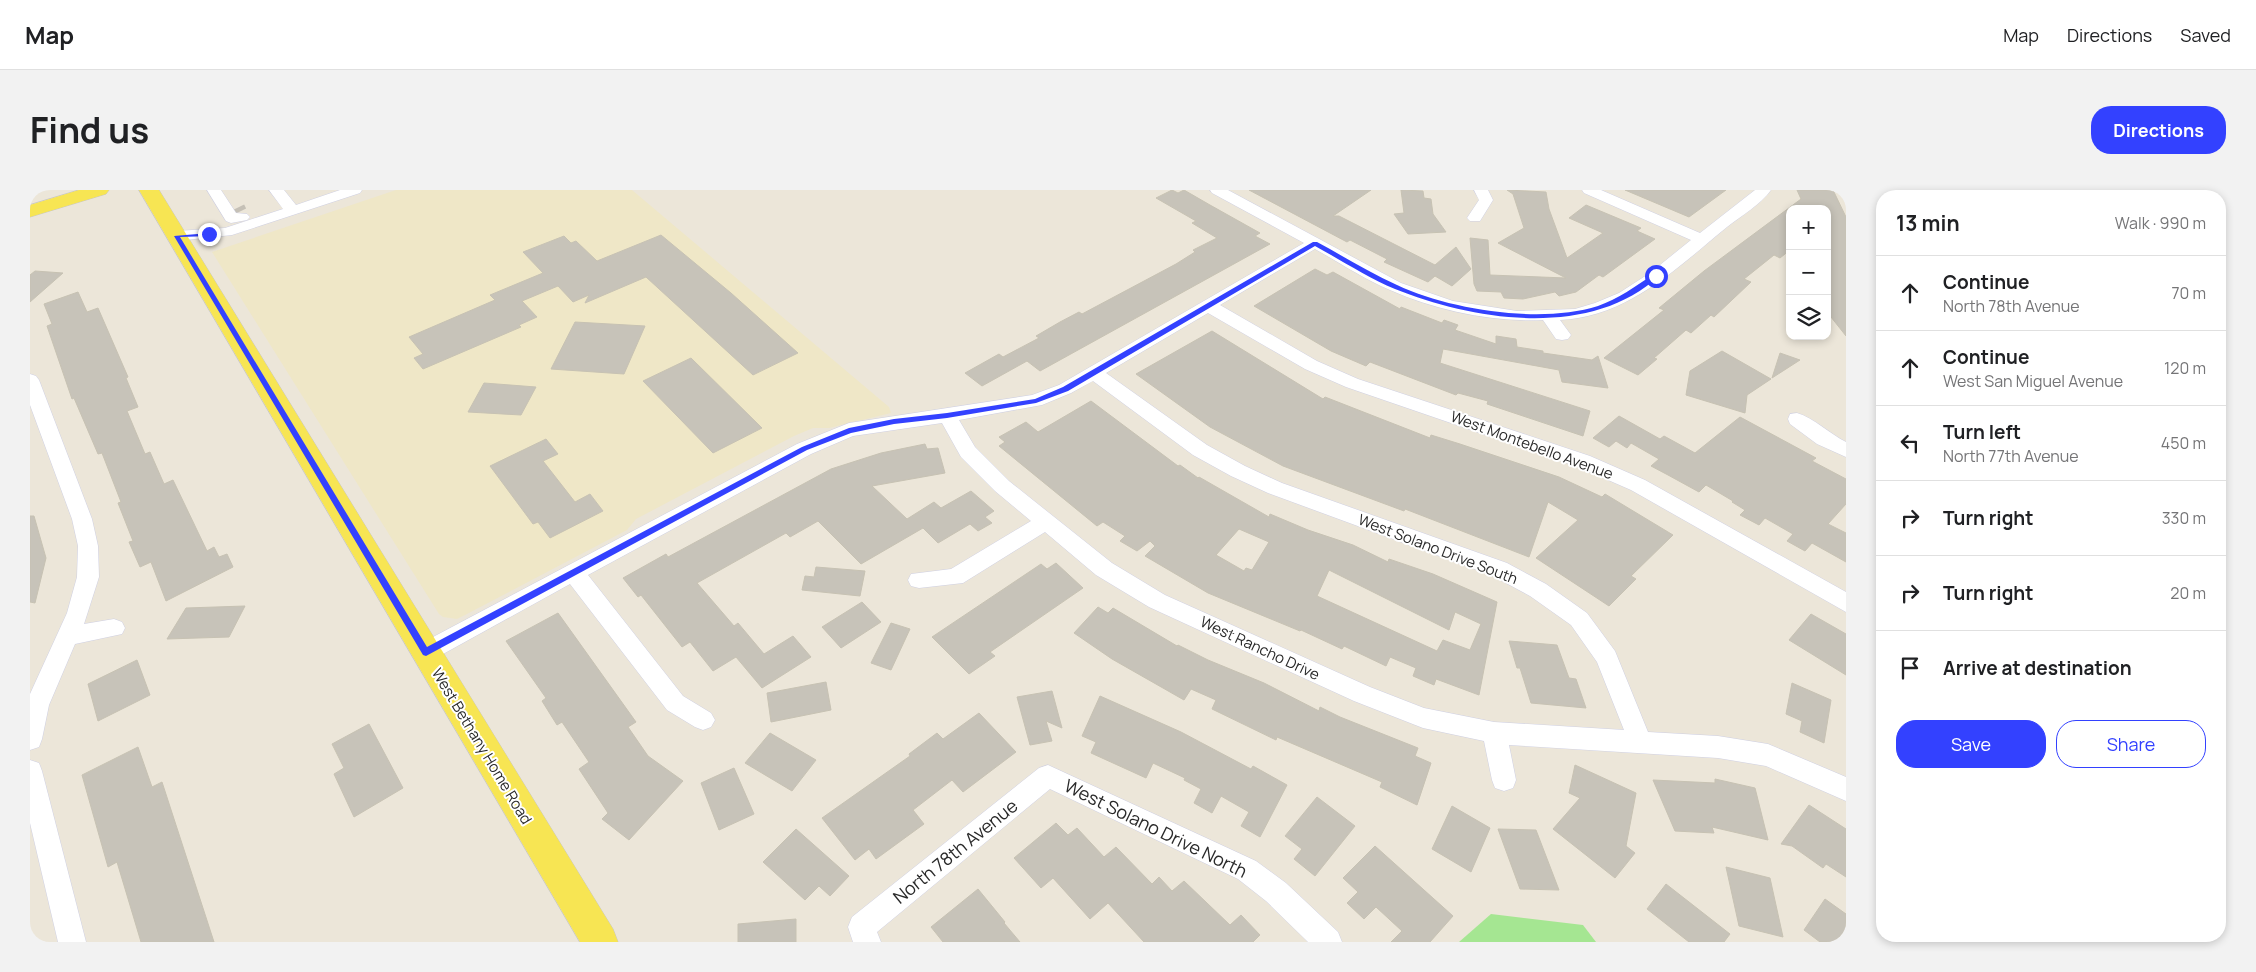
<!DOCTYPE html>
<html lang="en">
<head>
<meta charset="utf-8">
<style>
  :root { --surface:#fff; --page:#f2f2f2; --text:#202124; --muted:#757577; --line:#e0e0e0; --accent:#3341ff }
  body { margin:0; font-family:Manrope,sans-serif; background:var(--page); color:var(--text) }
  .controls { position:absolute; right:15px; top:15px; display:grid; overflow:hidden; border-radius:10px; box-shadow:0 2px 8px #0003 }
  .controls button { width:45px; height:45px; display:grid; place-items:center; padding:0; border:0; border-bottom:1px solid var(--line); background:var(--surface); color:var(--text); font:25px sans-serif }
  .stop { position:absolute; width:15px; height:15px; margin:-11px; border:4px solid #3341ff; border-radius:50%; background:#fff }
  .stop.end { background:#3341ff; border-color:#fff; box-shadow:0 1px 5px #0008 }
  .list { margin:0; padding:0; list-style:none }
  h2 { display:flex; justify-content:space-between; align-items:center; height:65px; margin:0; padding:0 20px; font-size:21px }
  h2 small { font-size:16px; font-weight:400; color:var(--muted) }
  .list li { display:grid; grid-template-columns:32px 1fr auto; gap:15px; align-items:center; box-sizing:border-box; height:75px; padding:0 20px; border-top:1px solid var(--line) }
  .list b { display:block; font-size:19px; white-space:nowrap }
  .list p { margin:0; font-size:16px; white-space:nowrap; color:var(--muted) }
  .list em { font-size:16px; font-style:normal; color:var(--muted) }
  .actions { display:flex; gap:10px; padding:15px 20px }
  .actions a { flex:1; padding:11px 0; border:1px solid var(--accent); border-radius:20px; text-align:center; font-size:18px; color:var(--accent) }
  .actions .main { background:var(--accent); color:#fff }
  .icon { flex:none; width:28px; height:28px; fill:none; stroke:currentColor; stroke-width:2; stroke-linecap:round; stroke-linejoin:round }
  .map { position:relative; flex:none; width:1816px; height:752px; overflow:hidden; border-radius:20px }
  header { display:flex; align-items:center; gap:30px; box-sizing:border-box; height:70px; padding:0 25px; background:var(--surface); border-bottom:1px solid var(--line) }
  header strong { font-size:24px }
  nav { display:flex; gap:28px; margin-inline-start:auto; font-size:18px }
  .intro { display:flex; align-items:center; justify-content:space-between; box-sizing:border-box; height:120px; padding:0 30px }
  h1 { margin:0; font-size:35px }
  .button { padding:12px 22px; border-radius:20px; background:var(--accent); color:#fff; font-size:18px; font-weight:700 }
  main { display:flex; gap:30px; padding:0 30px }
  aside { flex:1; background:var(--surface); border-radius:20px; box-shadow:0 2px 8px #0003 }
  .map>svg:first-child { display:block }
  .education { fill:#efe7c7 }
  .green { fill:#a5e692 }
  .building { fill:#c7c3b9; stroke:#c7c2b3; fill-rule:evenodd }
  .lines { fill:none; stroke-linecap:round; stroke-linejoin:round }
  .minor-tunnel { stroke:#c5c0b6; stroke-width:16; stroke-dasharray:16 8; stroke-linecap:butt }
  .minor-casing { stroke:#cfd0e3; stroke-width:1 }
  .major-casing { stroke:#c7c7c7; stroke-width:1 }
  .minor { fill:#fff; fill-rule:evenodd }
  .major { fill:#f7e553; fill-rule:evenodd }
  .route { fill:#3341ff }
  .labels { text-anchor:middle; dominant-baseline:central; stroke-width:4; stroke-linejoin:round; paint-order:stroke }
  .street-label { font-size:15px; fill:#292929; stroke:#fff }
  .near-street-label { font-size:18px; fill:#292929; stroke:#fff }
</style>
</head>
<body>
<header>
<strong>Map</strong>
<nav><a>Map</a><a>Directions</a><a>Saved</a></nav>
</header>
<div class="intro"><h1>Find us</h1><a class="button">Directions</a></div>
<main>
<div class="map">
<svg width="1816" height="752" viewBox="0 0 1816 752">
  <rect width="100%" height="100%" fill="#ece6d9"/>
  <path class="education" d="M366,0H602L859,217L861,223L799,238H783L764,246L606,329L597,340L435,425L427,429L413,427L409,424L182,62Z"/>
  <path class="green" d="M1461,724L1553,735L1566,752H1429Z"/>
  <g class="building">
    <path d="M1142,0L1148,3L1154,0L1180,15L1230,43L1225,46L1240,54L1010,181L997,171L952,196L935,183L969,164L973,167L1009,148L1006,146L1030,132L1049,122L1052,124L1146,74L1165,62L1163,60L1187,48L1162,33L1166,31L1126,8Z"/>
    <path d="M1219,0H1341L1303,26H1309L1405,75L1426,57L1441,79L1422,96L1405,86L1398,92L1354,72L1357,69L1320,50L1317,52Z"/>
    <path d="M1371,0L1393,1L1394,8L1401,9L1403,24L1416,42L1378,44L1364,24L1374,23Z"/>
    <path d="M1477,0L1516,2L1519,19L1537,68L1573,43L1539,28L1556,15L1611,38L1607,41L1625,49L1573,87L1569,85L1546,102L1529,106L1525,102L1493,109L1474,108L1471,102L1447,101L1444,94L1440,48L1458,50L1460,85L1536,88L1468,53L1494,38L1483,4Z"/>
    <path d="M1595,0H1696L1659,27Z"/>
    <path d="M1767,0H1803L1816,27V146L1797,122V19H1760V60L1750,68L1744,65L1714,89L1721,92L1684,127L1681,125L1661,143L1656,140L1624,168L1627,169L1608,185L1574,168L1634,120L1629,118L1674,81L1771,9Z"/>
    <path d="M631,45L701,103L768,163L723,185L616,87L555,113L559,105L543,112L528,96L492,111L507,127L489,135L491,137L393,179L384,168L393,164L379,147L465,110L460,105L513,83L493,62L534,46L541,53L546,51L567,71Z"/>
    <path d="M1285,79L1297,85L1303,82L1370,119L1371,117L1412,133L1414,130L1428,135L1425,140L1466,154V146L1486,149L1487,157L1513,161V163L1562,170L1568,166L1578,198L1532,192L1529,180L1413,159L1410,173L1560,221L1553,246L1457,214L1458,211L1428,203L1426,205L1340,172L1336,176L1301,161L1224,116Z"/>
    <path d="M5,81L33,83L0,112V85Z"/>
    <path d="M48,102L57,122L68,118L98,187L96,188L108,217L97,221L115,264L120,262L134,294L143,290L177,361L184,357L189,367L197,364L203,377L136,411L121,372L110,377L99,352L103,351L88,313L91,312L72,263L68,264L44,208L42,209L17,136L22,134L14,114Z"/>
    <path d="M545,132L615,136L594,184L521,179Z"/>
    <path d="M1182,141L1293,209L1295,207L1400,248L1401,245L1430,254L1529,287L1572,307L1575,304L1643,345L1601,386L1606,389L1579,416L1506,368L1548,330L1518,312L1499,367L1375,319L1374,321L1253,276L1180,237L1106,184Z"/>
    <path d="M1692,161L1741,189L1717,205L1715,223L1656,205L1660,181Z"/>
    <path d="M1750,163L1770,170L1742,188Z"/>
    <path d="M661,168L732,238L683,263L613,191Z"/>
    <path d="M454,193L506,197L491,225L438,222Z"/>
    <path d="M1061,211L1148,276L1150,275L1168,288L1169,287L1239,327L1240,324L1278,340L1323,355L1358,372L1359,369L1403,384L1467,412L1449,505L1406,489L1404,495L1383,486L1386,478L1360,467L1356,476L1314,456L1312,459L1271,440L1270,441L1178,403L1115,366L1125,356L1120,351L1107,361L1090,351L1095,346L1073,332L1067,336L969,256L975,252L969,247L996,232L1008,242ZM1209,339L1239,352L1222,380L1216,378L1214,381L1186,365ZM1299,380L1419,440L1425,422L1451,434L1440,460L1413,450L1407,461L1287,406Z"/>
    <path d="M1589,226L1630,249L1634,246L1665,263L1710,227L1786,268L1782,271L1816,289V314L1798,334L1816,343V372L1782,353L1775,361L1757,351L1763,344L1735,328L1729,335L1710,325L1715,320L1702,312L1703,311L1676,295L1669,302L1638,285L1621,276L1629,269L1601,253L1597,258L1586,251L1579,257L1563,248Z"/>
    <path d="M516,249L528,264L513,271L545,312L560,304L573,321L520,348L508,332L503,334L460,276Z"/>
    <path d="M895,254L897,259L908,258L915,283L842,296L877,329L904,312L911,318L941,301L964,321L955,327L962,333L948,341L940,334L908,353L893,338L831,374L788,331L760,347L756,343L667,393L704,436L708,433L734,464L763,446L781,467L732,498L706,467L683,481L660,452L652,457L611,405L608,407L593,388L636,364L638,367L801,279L851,263Z"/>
    <path d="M0,326H4L16,368L5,413L0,412Z"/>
    <path d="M1026,373L1053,398L960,462L965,466L939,484L902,447L1011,374L1017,379Z"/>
    <path d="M786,377L835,381L830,406L772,400L775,386L784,387Z"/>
    <path d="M832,412L851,432L811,458L792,437Z"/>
    <path d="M215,416L199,447L137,449L156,418Z"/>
    <path d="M1068,417L1078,423L1083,418L1147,456L1148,455L1178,470L1234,493L1289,521L1290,517L1310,527L1388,558L1385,566L1401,573L1387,615L1350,597L1352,592L1247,547L1246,550L1182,519L1186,510L1161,499L1154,510L1082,469L1044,443Z"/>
    <path d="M528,423L606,532L598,537L618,566L653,591L599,650L572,629L578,623L549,579L559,572L532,532L527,535L512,511L516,508L476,451Z"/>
    <path d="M1781,424L1816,444V485L1759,450Z"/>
    <path d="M861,433L880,439L861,480L841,473Z"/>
    <path d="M1479,451L1527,455L1539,488L1546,489L1556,518L1501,513L1490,478H1487Z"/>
    <path d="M107,470L120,505L68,531L58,494Z"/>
    <path d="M796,492L801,520L741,532L737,503Z"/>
    <path d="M1762,493L1801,510L1794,553L1770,542L1772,531L1756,524Z"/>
    <path d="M1022,501L1032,538L1016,531L1022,551L1000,555L987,507Z"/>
    <path d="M1070,506L1151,542L1221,579L1223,576L1257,595L1230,647L1211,636L1219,622L1191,606L1182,623L1164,613L1171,599L1154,590L1155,588L1123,573L1116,588L1061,563L1066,552L1052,546Z"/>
    <path d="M949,523L986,562L933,602L922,590L883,620L894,634L846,669L839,659L825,670L792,628L880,566L879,564L907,543L913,549Z"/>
    <path d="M339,534L373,598L324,627L304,584L314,578L302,554Z"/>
    <path d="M740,543L786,570L762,601L715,573Z"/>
    <path d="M108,557L122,597L132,592L184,752H111L87,672L78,677L52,585Z"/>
    <path d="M1545,575L1606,603L1596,656L1605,663L1585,688L1523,639L1550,608L1539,603Z"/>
    <path d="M704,578L724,624L689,640L671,593Z"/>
    <path d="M1685,589L1725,598L1738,650L1682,637L1684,643L1645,641L1623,590L1685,593Z"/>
    <path d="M1287,607L1325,636L1285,686L1264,669L1272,659L1255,646Z"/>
    <path d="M1779,615L1816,639V687L1796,674L1793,678L1762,656L1751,654Z"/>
    <path d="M1422,616L1460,638L1441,682L1402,659Z"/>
    <path d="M1026,633L1038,645L1047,638L1074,667L1086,657L1122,694L1129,687L1142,701L1154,691L1200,735L1211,725L1230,745L1223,752H1114L1078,713L1060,729L1023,688L1011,698L984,668Z"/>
    <path d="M766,639L819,686L800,706L789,696L775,710L733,672Z"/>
    <path d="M1468,639L1506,640L1529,700L1490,699Z"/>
    <path d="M1345,656L1423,726L1400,752H1361L1372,741L1346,717L1334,729L1317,713L1328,702L1313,688Z"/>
    <path d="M1696,677L1740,688L1753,747L1709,736Z"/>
    <path d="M1636,694L1700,744L1694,752H1659L1617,719Z"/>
    <path d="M948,699L975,732L974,733L990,752H913L901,737Z"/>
    <path d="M1795,709L1816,724V752H1790L1774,740Z"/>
    <path d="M766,729V752H708V734Z"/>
  </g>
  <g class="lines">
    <path class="minor-tunnel" d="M207,18L209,22"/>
    <g class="minor-casing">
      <g id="minor">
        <path d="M177,0H191L206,23L217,24L220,27L217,30L201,33L196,31Z"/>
        <path d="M239,0H254L266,15L310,0H332L330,3L202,45L146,51L141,49L138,46L141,43L146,41L195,38L253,19Z"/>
        <path d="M1180,0H1198L1371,93L1423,111L1487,121L1545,119L1565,113L1589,103L1620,83L1661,50L1554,3L1552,0H1571L1670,43L1725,0H1741C1731,14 1711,26 1697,37C1648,77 1598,127 1530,130L1541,145L1538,149L1532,150L1526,149L1513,130C1461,132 1408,121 1360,100C1334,89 1310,73 1285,59L1190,115L1287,171L1328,189L1560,266L1615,290L1816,402V422L1601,300L1546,276L1316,197L1275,179L1178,123L1076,183L1177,255L1215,276L1252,293L1477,373L1516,394L1557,423L1585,461L1618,542L1688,546L1738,554L1816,587V611L1736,576L1688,568L1479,555L1486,590L1483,598L1474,601L1465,598L1462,590L1454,551L1393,538L1324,511L1119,417L1066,385L1015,342L933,393L889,398L881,396L878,390L881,384L921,379L1001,331L965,301L931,267L912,233L823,246L781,264L558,385L653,506L681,523L685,530L681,537L673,540L665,537L637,520L540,394L404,469L396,471L388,469L385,462L388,455L767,254L819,233L1002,205L1029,195L1274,53L1182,3ZM1063,191L1163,265L1201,286L1238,303L1461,385L1500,406L1541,435L1567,472L1594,540L1464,532L1394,518L1340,497L1135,405L1082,373L979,291L945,257L929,230L1012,215L1041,203Z"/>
        <path d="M1444,0H1458L1463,10L1450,31H1440L1437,28L1449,10Z"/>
        <path d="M0,184L6,186L9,190L62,329L68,356L69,387L54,434L84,429L92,432L95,438L92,444L45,454L19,515L12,549L9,557L0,560V504L37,423L47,387L48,356L42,329L0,215Z"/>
        <path d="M1767,223C1784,228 1800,244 1816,252V267L1787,254L1760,234L1758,229L1760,224Z"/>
        <path d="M0,570L9,573L12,581L56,752H28L0,633Z"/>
        <path d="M1018,575L1226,671L1256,693L1308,742L1312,752H1278L1236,711L1208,689L1020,599L847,742L851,752H823L818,737L822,727L1009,578Z"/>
      </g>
    </g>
    <g class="major-casing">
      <g id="major">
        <path d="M49,0H79L76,4L0,27V15Z"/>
        <path d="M109,0H129L583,739L588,752H550Z"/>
      </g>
    </g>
    <use href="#minor" class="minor"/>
    <use href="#major" class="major"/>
  </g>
  <path class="route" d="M179,43L181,46L150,47L397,457L772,257L819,238L864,229L917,223L1005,209L1033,197L1283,52H1287C1313,66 1340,83 1367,95C1420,120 1511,134 1568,116C1588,109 1606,96 1624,84L1629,86C1561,149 1444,131 1365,99C1338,88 1311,70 1285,56L1038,201L1006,213L917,228L864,234L821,243L777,260L396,466L393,465L144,46Z"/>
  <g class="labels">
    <g class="street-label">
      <text transform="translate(1502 255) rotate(20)">West Montebello Avenue</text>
      <text transform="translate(1408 359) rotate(21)">West Solano Drive South</text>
      <text transform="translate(1230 458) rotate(25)">West Rancho Drive</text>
      <text transform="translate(452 556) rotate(59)">West Bethany Home Road</text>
    </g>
    <g class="near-street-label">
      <text transform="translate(1126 638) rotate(26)">West Solano Drive North</text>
      <text transform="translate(925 661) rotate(-39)">North 78th Avenue</text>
    </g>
  </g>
</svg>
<div class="controls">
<button>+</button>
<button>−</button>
<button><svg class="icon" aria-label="layers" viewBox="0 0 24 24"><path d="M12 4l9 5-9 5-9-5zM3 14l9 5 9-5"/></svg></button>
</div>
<div class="stop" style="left:1626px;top:86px"></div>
<div class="stop end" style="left:179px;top:44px"></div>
</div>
<aside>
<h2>13 min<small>Walk · 990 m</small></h2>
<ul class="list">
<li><svg class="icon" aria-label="ahead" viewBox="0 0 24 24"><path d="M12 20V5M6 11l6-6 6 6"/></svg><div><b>Continue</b><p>North 78th Avenue</p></div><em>70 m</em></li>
<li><svg class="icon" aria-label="ahead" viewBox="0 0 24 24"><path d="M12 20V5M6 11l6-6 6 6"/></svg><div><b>Continue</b><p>West San Miguel Avenue</p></div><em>120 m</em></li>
<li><svg class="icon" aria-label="left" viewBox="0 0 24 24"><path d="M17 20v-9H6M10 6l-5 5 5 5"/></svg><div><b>Turn left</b><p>North 77th Avenue</p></div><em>450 m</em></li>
<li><svg class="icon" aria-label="right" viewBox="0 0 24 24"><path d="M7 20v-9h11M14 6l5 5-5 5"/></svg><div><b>Turn right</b></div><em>330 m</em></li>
<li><svg class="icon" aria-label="right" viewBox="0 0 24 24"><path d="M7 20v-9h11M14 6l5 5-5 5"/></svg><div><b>Turn right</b></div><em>20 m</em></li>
<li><svg class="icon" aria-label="arrive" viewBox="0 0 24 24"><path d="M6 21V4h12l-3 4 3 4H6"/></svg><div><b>Arrive at destination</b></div></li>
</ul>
<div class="actions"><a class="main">Save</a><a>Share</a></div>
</aside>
</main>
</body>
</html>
